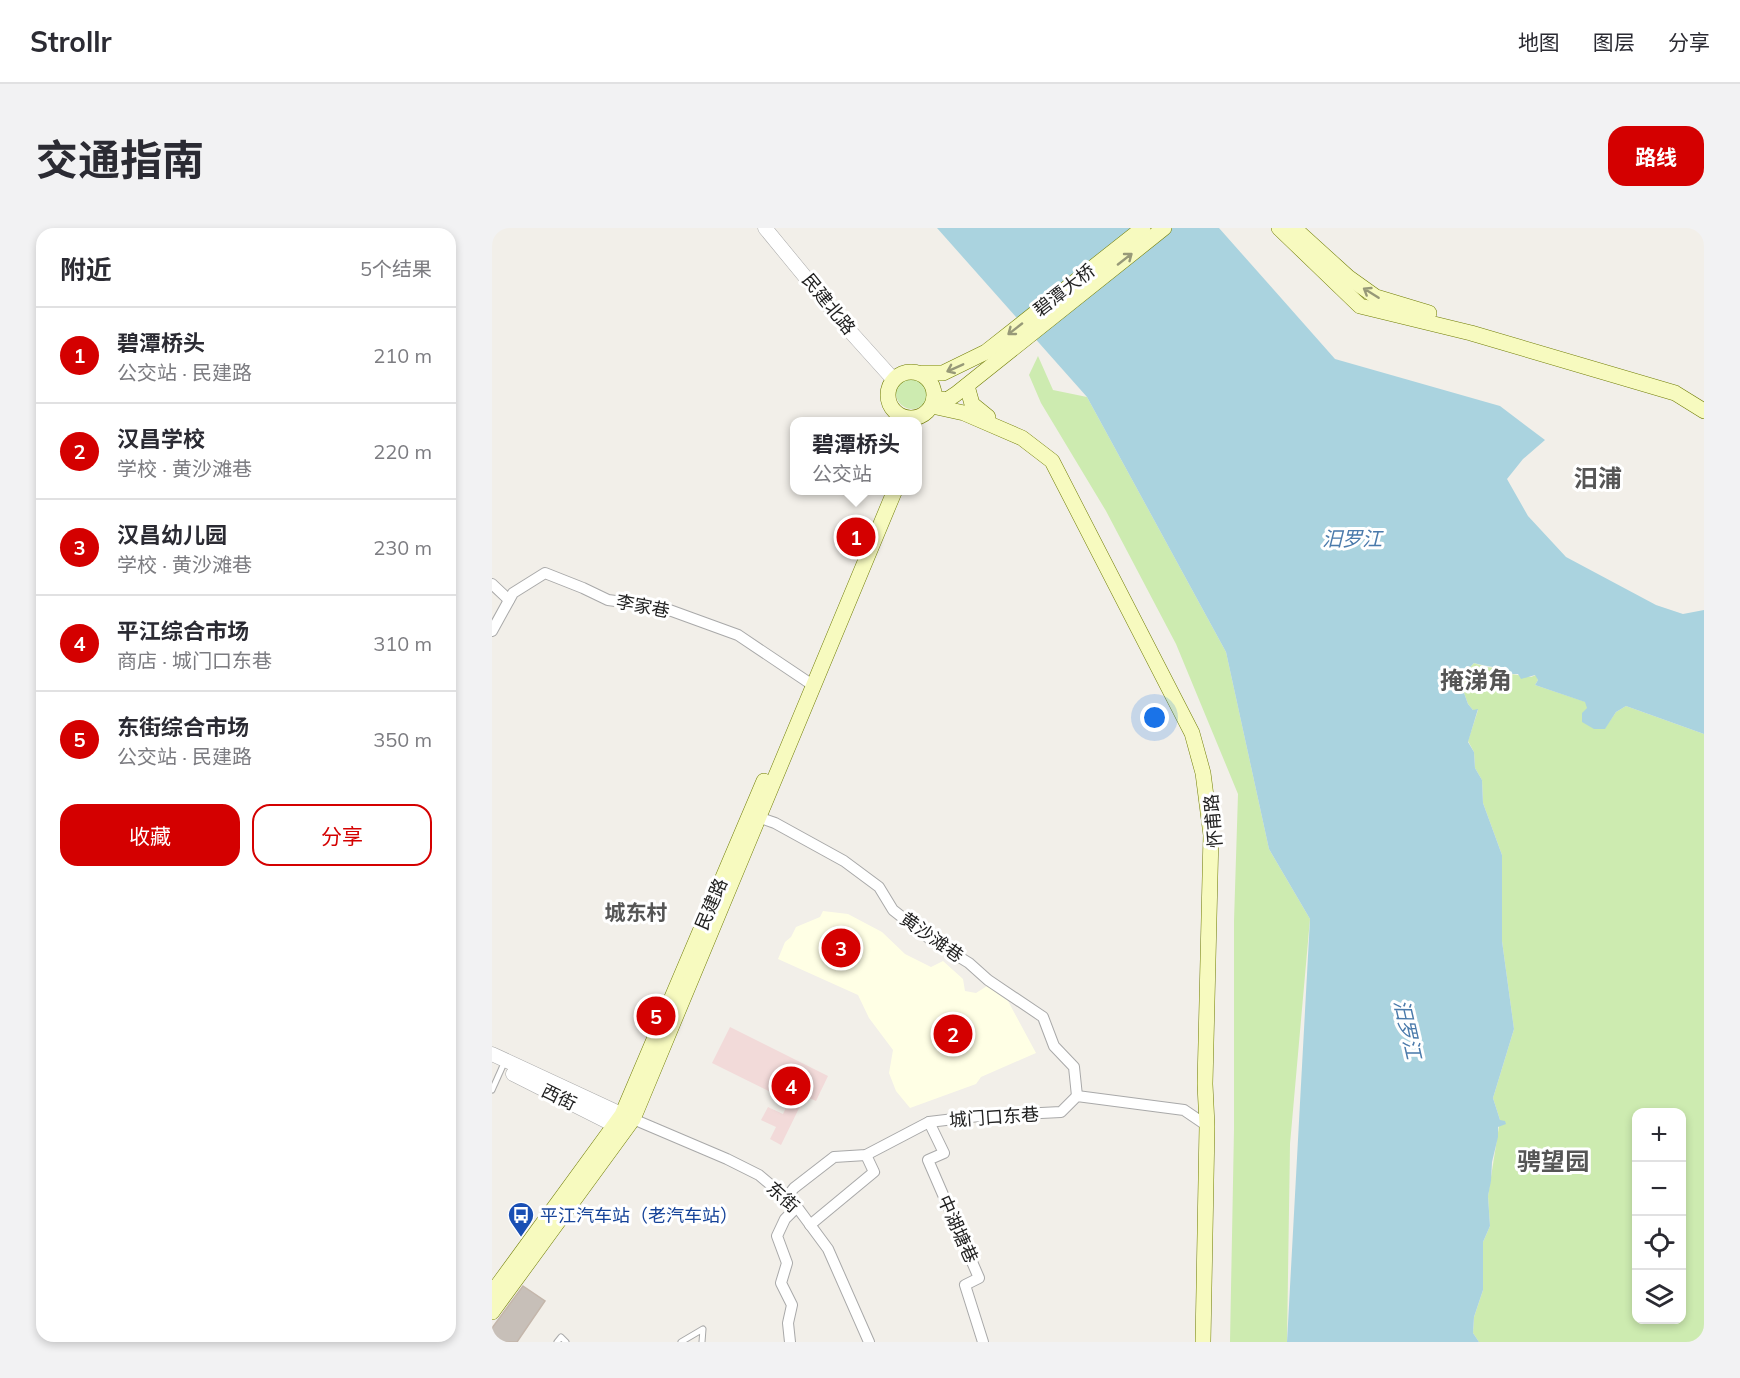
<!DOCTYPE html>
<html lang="zh">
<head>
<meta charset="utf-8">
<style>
  :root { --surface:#fff; --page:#f2f2f3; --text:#2b2b33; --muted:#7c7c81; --line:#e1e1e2; --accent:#d40000 }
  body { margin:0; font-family:Mulish,"Noto Sans SC",sans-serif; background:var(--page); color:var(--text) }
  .controls { position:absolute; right:18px; bottom:18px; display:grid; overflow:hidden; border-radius:12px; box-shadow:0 3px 9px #0003 }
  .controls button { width:54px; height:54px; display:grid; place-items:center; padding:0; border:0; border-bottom:2px solid var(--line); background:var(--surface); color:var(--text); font:30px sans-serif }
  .you { position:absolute; left:663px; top:490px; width:21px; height:21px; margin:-15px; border:4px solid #fff; border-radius:50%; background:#1a73e8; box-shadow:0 0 0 9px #1a73e833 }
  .badge { display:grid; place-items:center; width:39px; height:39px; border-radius:50%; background:var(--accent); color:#fff; font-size:20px; font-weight:700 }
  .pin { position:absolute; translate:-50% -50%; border:3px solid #fff; box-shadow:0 2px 6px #0006 }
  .popup { position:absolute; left:298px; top:189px; width:132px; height:78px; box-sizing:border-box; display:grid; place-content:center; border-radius:12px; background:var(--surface); filter:drop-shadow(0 2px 4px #0005); font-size:20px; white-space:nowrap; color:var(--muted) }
  .popup b { font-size:22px; color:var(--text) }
  .popup::after { content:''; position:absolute; left:50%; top:100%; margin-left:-12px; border:12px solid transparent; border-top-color:var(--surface) }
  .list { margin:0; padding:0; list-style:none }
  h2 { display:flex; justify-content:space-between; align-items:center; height:78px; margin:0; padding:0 24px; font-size:26px }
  h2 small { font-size:20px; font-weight:400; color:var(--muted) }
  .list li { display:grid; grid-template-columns:39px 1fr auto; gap:18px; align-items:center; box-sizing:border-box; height:96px; padding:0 24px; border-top:2px solid var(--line) }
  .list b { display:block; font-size:22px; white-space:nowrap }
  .list p { margin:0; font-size:20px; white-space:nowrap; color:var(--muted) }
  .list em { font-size:20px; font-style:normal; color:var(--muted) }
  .actions { display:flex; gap:12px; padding:18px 24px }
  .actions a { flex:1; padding:14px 0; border:2px solid var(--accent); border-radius:18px; text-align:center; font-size:21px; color:var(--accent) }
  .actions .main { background:var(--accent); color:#fff }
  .icon { flex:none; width:33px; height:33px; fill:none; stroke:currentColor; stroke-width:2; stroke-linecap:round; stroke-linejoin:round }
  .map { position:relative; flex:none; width:1212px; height:1114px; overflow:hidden; border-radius:18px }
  header { display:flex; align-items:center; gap:36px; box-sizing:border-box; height:84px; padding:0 30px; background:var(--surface); border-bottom:2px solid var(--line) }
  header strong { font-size:28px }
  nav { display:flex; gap:33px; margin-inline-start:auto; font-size:21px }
  .intro { display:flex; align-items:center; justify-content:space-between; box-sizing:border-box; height:144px; padding:0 36px }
  h1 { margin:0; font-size:42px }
  .button { padding:15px 27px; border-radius:18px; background:var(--accent); color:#fff; font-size:21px; font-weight:700 }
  main { display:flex; gap:36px; padding:0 36px }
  aside { flex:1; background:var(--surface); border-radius:18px; box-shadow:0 3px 9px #0003 }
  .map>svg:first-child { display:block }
  .commercial { fill:#f2dad9 }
  .education { fill:#ffffe5 }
  .grass { fill:#cdebb0; fill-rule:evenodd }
  .water { fill:#aad3df }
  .building { fill:#c7bfb8; stroke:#c4b6ab; stroke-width:1.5 }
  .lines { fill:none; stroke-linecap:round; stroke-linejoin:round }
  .service-casing { stroke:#a9a9a9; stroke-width:7 }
  .minor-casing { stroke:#a9a9a9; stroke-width:12 }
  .tertiary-casing { stroke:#a9a9a9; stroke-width:15 }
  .secondary-casing { stroke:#707d05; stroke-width:16 }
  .service { stroke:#fff; stroke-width:5 }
  .minor { stroke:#fff; stroke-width:10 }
  .tertiary { stroke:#fff; stroke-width:14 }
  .secondary { stroke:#f7fabf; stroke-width:15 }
  .oneway { stroke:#979978 }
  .labels { text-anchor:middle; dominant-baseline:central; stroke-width:6; stroke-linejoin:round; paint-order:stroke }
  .street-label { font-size:18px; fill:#222; stroke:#fff }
  .transit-label { font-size:18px; fill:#164399; stroke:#fff; text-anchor:start }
  .water-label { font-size:20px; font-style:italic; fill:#4a7aab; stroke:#fff }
  .quarter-label { font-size:21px; font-weight:bold; fill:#555; stroke:#fff }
  .district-label { font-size:24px; font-weight:bold; fill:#555; stroke:#fff }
</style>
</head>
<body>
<header>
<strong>Strollr</strong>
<nav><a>地图</a><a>图层</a><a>分享</a></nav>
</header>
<div class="intro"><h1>交通指南</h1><a class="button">路线</a></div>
<main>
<aside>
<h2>附近<small>5个结果</small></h2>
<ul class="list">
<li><span class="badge">1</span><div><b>碧潭桥头</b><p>公交站 · 民建路</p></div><em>210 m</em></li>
<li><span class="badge">2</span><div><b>汉昌学校</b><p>学校 · 黄沙滩巷</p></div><em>220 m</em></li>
<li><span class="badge">3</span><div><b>汉昌幼儿园</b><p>学校 · 黄沙滩巷</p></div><em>230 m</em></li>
<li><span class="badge">4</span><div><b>平江综合市场</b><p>商店 · 城门口东巷</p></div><em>310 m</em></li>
<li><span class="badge">5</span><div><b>东街综合市场</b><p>公交站 · 民建路</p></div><em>350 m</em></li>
</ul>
<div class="actions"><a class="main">收藏</a><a>分享</a></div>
</aside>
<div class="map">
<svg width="1212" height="1114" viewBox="0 0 1212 1114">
  <rect width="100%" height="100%" fill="#f2efe9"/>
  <path class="commercial" d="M238,799L336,848L324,873L313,868L289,917L278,911L284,899L269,892L276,879L291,886L297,873L220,835Z"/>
  <path class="education" d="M331,683L356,686L390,704L413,726L439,739L451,733L471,751L473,763L484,765L495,758L516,773L544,825L489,849L484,856L418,880L404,863L397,845L401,822L377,790L366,767L286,731L293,714L299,709L304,699L328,689Z"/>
  <g class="grass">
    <path d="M546,128L561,162L595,169L734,424L777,621L818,691L798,916L795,1114H738L742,901V693L746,566L684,416L614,283L549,175L537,147Z"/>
    <circle cx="420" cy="165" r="16"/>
    <path d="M982,435L994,439L1013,441L1019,446L1039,449L1044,447L1046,452L1043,457L1094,474L1096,480L1113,500L1124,484L1134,478L1212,506V1114H987L981,1105L982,1089L991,1062V1014L998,998L996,968L1008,892L1001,870L1022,801L1010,713V627L991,575L990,552L983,540L982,524L976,513L986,482H981L976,476L967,451ZM1144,884H1190V1092H1144Z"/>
  </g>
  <path class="water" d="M445,0H727L843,131L1008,178L1053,212L1031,231L1015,251L1036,288L1074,329L1164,377L1191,386L1212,382V506L1134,478L1124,484L1113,501H1102L1090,494V485L1095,480L1093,474L1043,457L1046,452L1043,447L1029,451L1026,446H1019C1009,438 994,439 982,435L967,451L976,476L981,482L986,481L976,514L982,524L983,540L990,552L991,575L1010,627V713L1022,801L1001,870L1008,892L1013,893L1014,896L1006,899V909L1000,934L999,953L996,968L998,998L991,1014V1062L982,1089L981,1105L987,1114H795L818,691L777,621L734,424L595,169Z"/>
  <path class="building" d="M31,1058L53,1073L25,1114H0V1100Z"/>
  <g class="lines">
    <g class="service-casing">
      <g id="service">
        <path d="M0,862L13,833"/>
        <path d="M65,1114L69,1109L74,1114"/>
        <path d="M189,1114L211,1101L210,1114"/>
      </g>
    </g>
    <g class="minor-casing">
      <g id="minor">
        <path d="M0,356L17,372"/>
        <path d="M0,403L21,365L53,345L91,360L116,372L169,379L246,407L316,454"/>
        <path d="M260,587L283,595L352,633L387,659L401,682L438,711L477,735L496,752L551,789L562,818L582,839L585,868"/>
        <path d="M141,891L235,931L267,947L305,979L336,1021L377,1114"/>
        <path d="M437,894L452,925L436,932L487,1050L473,1057L491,1114"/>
        <path d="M294,970L302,960L342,929L374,927L437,894L487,888L569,884L585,868L692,882L717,899"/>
        <path d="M318,997L382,944L374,927"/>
        <path d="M298,1114L296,1095L300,1077L289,1055L295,1035L285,1008L293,991L305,979"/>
      </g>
    </g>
    <g class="tertiary-casing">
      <g id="tertiary">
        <path d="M273,0L356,101L401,151"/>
        <path d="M0,826L140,891"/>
        <path d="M21,846L132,902"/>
      </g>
    </g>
    <g class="secondary-casing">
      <g id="secondary">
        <path d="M787,0L868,78L979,105L1183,165L1212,183"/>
        <path d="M802,0L856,49L884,69L937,85"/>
        <circle cx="419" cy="167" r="23"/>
        <path d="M429,145H451L494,124L651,0"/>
        <path d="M475,158L480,176L496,189"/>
        <path d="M442,170L455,172L464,166L672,0"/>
        <path d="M440,178L472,185L530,210L560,233L700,505L711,545L719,607L713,856L715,898L711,1114"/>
        <path d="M0,1065L130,887L272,553"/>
        <path d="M0,1084L141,891L403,262"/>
      </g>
    </g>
    <use href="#service" class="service"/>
    <use href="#minor" class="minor"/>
    <use href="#tertiary" class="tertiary"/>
    <use href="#secondary" class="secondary"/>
  </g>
  <defs><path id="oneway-shaft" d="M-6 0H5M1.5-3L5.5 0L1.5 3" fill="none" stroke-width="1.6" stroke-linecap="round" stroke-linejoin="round" transform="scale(1.5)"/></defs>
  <g class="oneway">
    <use href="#oneway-shaft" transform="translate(633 31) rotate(-38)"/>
    <use href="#oneway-shaft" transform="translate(879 65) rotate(-148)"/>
    <use href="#oneway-shaft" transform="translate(523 101) rotate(142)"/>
    <use href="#oneway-shaft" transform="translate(463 140) rotate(156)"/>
  </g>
  <defs>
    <g id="bus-pin" transform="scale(1.35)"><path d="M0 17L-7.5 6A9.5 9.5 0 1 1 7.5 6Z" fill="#1a4fb4" stroke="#fff"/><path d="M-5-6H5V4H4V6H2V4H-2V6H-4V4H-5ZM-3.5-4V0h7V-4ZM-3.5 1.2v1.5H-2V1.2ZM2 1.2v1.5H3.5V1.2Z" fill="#fff"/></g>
  </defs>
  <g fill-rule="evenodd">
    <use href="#bus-pin" x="29" y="987"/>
  </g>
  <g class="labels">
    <g class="street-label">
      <text transform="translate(572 62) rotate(-38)">碧潭大桥</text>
      <text transform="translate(337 76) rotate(51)">民建北路</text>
      <text transform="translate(151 378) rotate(11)">李家巷</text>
      <text transform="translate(721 593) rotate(-95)">怀甫路</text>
      <text transform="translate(219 676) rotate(-67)">民建路</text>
      <text transform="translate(440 709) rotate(35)">黄沙滩巷</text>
      <text transform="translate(67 869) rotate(26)">西街</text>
      <text transform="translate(502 889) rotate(-4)">城门口东巷</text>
      <text transform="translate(291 969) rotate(42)">东街</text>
      <text transform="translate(466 1001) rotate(66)">中湖塘巷</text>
    </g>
    <g class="transit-label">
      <text x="48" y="987">平江汽车站（老汽车站）</text>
    </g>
    <g class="water-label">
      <text x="860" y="310">汨罗江</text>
      <text transform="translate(916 801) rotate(77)">汨罗江</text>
    </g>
    <g class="quarter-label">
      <text x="144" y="684">城东村</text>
    </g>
    <g class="district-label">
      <text x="1106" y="250">汨浦</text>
      <text x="984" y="452">掩涕角</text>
      <text x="1061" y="933">骋望园</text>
    </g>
  </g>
</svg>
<div class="controls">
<button>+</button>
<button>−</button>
<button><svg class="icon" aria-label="locate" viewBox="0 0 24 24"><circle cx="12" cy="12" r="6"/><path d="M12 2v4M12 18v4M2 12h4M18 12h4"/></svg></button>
<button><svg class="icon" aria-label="layers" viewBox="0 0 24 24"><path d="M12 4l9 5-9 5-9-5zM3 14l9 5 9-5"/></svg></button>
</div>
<div class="you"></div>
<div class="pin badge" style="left:364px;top:309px">1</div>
<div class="popup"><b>碧潭桥头</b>公交站</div>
<div class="pin badge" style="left:461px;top:806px">2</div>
<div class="pin badge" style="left:349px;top:720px">3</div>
<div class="pin badge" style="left:299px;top:858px">4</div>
<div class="pin badge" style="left:164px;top:788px">5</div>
</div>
</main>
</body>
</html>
